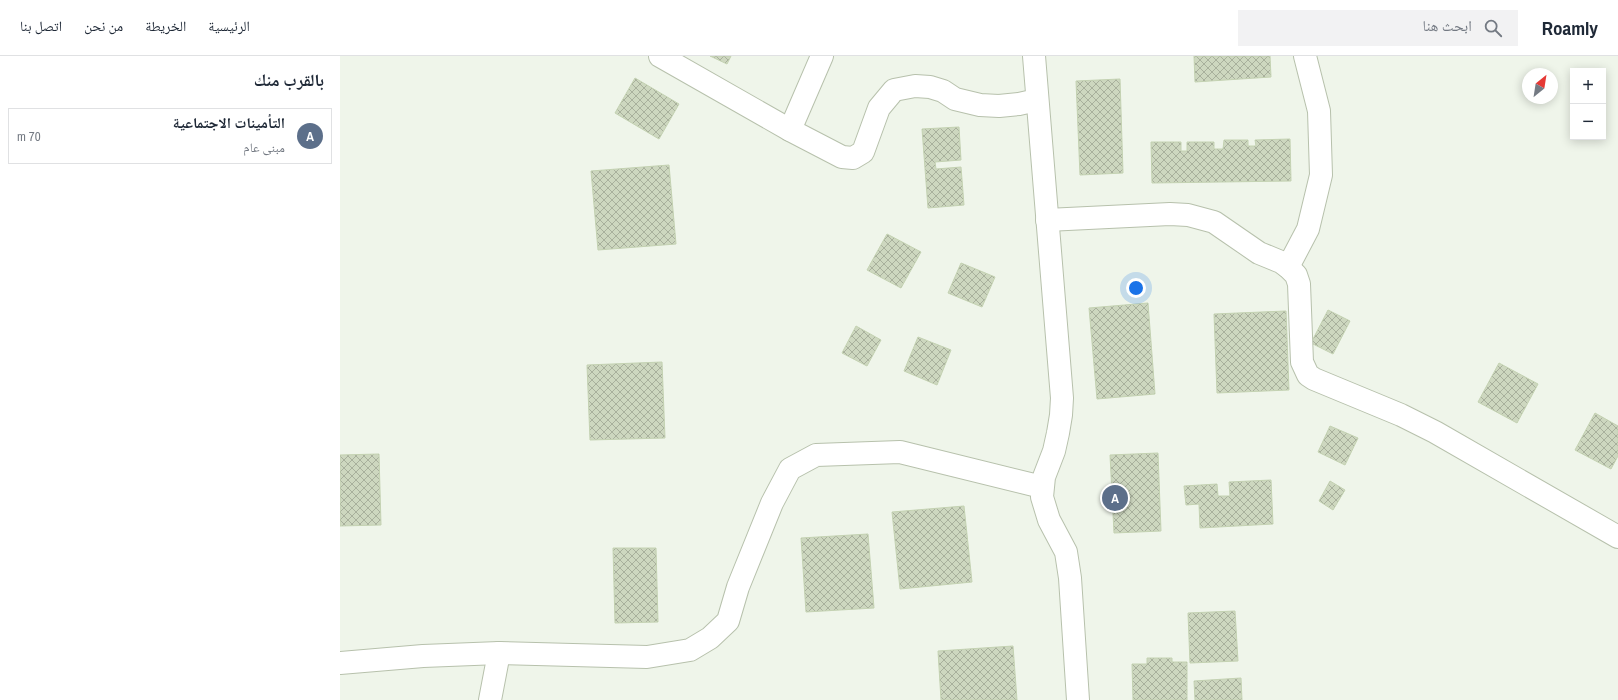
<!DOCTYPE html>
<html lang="ar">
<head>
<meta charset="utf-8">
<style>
  :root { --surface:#fff; --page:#f2f2f3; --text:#1f2937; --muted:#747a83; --line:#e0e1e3; --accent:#83872a }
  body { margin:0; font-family:"Archivo Narrow","Noto Naskh Arabic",sans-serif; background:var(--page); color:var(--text); direction:rtl }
  .controls { position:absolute; right:12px; top:12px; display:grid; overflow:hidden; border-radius:0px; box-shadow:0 2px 10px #0003 }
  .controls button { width:36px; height:36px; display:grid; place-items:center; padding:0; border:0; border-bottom:1px solid var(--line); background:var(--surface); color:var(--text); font:20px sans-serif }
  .compass { position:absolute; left:1182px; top:12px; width:36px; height:36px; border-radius:50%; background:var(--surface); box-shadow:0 2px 10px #0003; rotate:30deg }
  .you { position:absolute; left:796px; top:232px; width:14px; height:14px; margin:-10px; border:3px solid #fff; border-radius:50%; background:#1a73e8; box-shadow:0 0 0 6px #1a73e833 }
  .badge { display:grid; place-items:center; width:26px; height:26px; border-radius:50%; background:var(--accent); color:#fff; font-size:13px; font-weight:700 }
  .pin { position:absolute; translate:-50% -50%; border:2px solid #fff; box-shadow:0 1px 4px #0006 }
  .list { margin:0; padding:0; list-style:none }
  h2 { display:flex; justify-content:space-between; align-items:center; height:52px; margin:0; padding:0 16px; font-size:17px }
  h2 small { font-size:13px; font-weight:400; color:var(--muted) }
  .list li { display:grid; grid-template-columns:26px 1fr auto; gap:12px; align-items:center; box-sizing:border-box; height:56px; margin:0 8px 8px; padding:0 8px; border:1px solid var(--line); border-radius:0px }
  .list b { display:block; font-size:15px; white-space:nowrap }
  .list p { margin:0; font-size:13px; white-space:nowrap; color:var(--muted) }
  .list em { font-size:13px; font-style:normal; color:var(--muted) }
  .icon { flex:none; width:22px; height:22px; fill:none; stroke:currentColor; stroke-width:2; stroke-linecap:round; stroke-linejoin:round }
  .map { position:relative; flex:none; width:1278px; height:644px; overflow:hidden; direction:ltr }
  header { display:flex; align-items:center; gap:24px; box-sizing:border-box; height:56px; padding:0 20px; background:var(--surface); border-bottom:1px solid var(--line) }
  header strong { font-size:19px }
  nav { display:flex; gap:22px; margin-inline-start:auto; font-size:14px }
  .search { width:280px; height:36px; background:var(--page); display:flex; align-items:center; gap:10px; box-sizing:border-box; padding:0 14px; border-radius:0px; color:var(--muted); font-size:15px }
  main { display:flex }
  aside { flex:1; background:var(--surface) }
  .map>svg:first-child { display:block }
  .building { fill:url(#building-cross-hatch); stroke:#c4d2b2 }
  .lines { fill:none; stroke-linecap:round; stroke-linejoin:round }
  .minor-casing { stroke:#b7c1ac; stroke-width:24 }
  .minor { stroke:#fff; stroke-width:22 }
</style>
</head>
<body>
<header>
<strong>Roamly</strong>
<div class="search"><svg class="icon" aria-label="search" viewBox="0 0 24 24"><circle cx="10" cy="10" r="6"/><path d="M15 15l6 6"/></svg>ابحث هنا</div>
<nav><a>الرئيسية</a><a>الخريطة</a><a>من نحن</a><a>اتصل بنا</a></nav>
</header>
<main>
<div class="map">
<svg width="1278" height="644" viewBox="0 0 1278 644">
  <defs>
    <pattern id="building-cross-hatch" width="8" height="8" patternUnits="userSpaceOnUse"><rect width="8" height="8" fill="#cdd7bf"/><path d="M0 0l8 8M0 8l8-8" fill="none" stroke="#a8b09c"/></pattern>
  </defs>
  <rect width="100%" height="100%" fill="#eff5ea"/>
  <g class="building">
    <path d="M370,0H391L387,8Z"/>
    <path d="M854,0H930L931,21L855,26Z"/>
    <path d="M295,22L339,48L319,83L275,57Z"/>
    <path d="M780,23L783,117L740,119L736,25Z"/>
    <path d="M619,71L621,104L595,106L596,113L621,111L624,149L588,152L582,73Z"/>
    <path d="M950,83L951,125L812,127L811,86H841V95H847V86H874V93H883L884,84H908V90H916L915,84Z"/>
    <path d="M329,109L336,188L258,194L251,115Z"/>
    <path d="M547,178L581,196L561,232L527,214Z"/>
    <path d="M621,207L655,221L642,251L608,237Z"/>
    <path d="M808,247L815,338L757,343L749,252Z"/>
    <path d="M988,254L1010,265L993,298L971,287Z"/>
    <path d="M946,255L949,334L877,337L874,258Z"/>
    <path d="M516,270L541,284L527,310L502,297Z"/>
    <path d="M578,281L611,294L597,329L564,315Z"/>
    <path d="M322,306L325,382L250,384L247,309Z"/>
    <path d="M1159,307L1198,328L1177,367L1138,346Z"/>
    <path d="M1255,357L1278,370V400L1271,413L1235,394Z"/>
    <path d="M990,370L1018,382L1005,409L978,396Z"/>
    <path d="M818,397L821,475L774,477L770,399Z"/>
    <path d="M39,398L41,469L0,470V399Z"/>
    <path d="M931,424L933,468L860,472L859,448L846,449L844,430L877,428L878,440H890L889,426Z"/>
    <path d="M990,425L1005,434L993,454L979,445Z"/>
    <path d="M624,450L632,526L560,533L552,456Z"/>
    <path d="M528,478L534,552L466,556L461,482Z"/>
    <path d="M273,492H316L318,566L275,567Z"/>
    <path d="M895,555L898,605L850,607L848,557Z"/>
    <path d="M673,590L677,644H601L598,595Z"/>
    <path d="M807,602H832V606H847V644H793L792,608H807Z"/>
    <path d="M901,622L902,644H855L854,625Z"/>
  </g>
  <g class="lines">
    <g class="minor-casing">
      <g id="minor">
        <path d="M320,0L450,74L502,101L513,102L523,96L539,52L554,34L575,30L590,31L603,35L615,43L640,49L659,50L679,48L697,44"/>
        <path d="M694,0L722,342L721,359L718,377L714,395L704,421L702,441L709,464L726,496L730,522L738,644"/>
        <path d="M450,74L482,0"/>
        <path d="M707,164L830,158L848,159L874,166L919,197L941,206L949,212L956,219L959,228L962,306L968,319L974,323L1061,359L1095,376L1278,481"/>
        <path d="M948,211L968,173L981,119L979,55L965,0"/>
        <path d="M0,607L83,600L159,597L307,601L350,594L370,582L388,565L398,531L432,447L450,413L476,399L560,396L702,431"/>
        <path d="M150,644L159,597"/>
      </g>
    </g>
    <use href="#minor" class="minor"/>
  </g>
</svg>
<div class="controls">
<button>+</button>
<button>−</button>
</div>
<svg class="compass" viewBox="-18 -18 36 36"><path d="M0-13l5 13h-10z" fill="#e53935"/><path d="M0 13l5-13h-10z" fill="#747a83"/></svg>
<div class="you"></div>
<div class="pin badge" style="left:775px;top:442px;background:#5c6f8a">A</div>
</div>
<aside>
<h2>بالقرب منك<small></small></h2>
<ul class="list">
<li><span class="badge" style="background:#5c6f8a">A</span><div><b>التأمينات الاجتماعية</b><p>مبنى عام</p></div><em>70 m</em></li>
</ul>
</aside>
</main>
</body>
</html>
